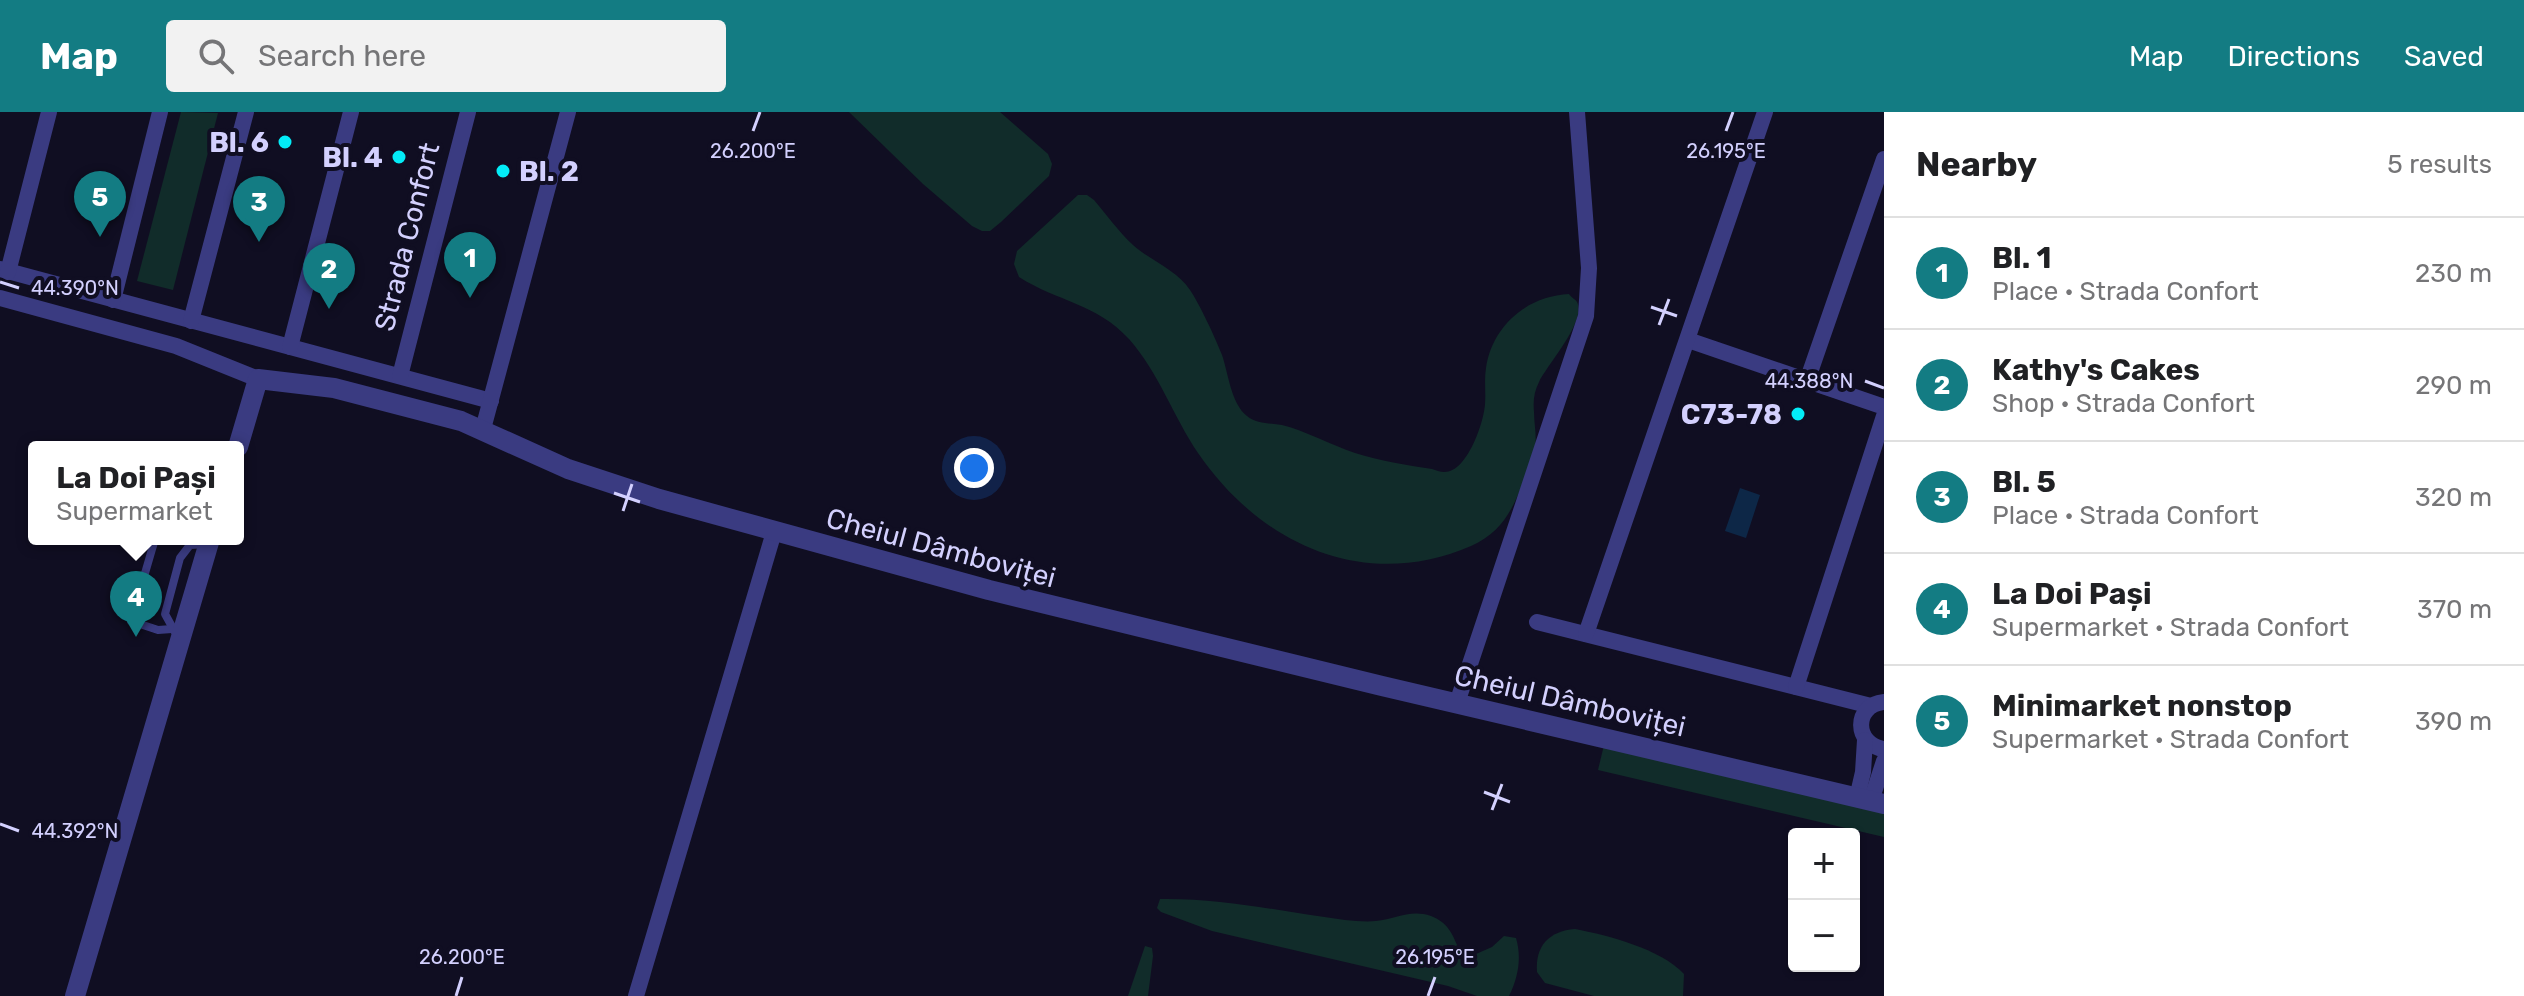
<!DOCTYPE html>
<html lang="en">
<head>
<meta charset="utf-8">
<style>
  :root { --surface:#fff; --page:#f2f2f2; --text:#202124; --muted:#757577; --line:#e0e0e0; --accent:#137c83 }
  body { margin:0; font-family:Rubik,sans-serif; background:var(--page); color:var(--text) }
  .controls { position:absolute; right:24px; bottom:24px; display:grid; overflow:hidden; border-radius:8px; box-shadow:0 2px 6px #0004 }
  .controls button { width:72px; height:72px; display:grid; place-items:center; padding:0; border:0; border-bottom:2px solid var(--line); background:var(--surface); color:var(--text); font:40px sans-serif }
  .you { position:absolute; left:974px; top:356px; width:28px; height:28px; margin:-20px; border:6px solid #fff; border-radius:50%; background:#1a73e8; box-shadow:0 0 0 12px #1a73e833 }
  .badge { display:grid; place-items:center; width:52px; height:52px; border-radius:50%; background:var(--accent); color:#fff; font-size:26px; font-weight:700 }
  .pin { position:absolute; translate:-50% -66px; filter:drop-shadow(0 2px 4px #0008) }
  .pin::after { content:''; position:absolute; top:42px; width:28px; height:24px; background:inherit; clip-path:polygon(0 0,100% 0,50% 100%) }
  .popup { position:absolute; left:28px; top:329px; width:216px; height:104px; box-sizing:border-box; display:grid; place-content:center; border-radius:8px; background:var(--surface); filter:drop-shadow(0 2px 6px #0005); font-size:26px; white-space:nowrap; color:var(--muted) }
  .popup b { font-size:30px; color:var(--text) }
  .popup::after { content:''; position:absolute; left:50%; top:100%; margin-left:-16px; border:16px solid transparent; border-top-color:var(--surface) }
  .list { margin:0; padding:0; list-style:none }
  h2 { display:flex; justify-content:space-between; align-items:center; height:104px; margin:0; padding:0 32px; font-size:34px }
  h2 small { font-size:26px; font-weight:400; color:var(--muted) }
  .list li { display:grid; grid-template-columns:52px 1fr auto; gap:24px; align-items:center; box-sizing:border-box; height:112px; padding:0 32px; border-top:2px solid var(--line) }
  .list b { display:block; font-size:30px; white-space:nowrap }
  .list p { margin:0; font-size:26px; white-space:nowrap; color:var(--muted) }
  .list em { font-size:26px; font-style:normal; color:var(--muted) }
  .icon { flex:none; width:44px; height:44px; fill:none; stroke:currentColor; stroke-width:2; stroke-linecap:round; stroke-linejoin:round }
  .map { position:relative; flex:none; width:1884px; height:884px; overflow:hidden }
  header { display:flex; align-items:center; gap:48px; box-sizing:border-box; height:112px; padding:0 40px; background:var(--accent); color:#fff }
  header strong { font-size:38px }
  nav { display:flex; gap:44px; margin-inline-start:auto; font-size:28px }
  .search { width:560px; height:72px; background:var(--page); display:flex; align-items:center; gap:20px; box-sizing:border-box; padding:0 28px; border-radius:8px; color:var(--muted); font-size:30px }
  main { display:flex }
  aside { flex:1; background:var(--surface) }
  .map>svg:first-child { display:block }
  .green { fill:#112c2a }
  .water { fill:#0d2747 }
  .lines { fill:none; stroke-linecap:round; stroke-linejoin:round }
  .service { stroke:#3a3b81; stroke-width:8 }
  .minor { stroke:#3a3b81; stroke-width:16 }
  .tertiary { stroke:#3a3b81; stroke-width:20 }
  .ticks { fill:none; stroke:#d3d0fe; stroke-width:3 }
  .poi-dot { fill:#03ecf7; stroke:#100e22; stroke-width:3 }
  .labels { text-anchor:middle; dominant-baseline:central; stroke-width:8; stroke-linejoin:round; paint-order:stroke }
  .poi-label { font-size:28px; font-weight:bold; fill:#d3d0fe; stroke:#100e22; text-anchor:end }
  .street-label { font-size:28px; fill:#d3d0fe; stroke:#100e22 }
  .ticks-label { font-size:20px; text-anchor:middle; fill:#d3d0fe; stroke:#100e22; stroke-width:8; stroke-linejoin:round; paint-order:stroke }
</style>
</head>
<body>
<header>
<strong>Map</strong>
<div class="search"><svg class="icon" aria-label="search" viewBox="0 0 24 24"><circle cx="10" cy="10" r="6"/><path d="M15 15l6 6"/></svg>Search here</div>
<nav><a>Map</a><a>Directions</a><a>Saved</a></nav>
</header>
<main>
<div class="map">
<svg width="1884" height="884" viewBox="0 0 1884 884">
  <rect width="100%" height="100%" fill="#100e22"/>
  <g class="green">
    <path d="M181,0L218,1L173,178L137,169Z"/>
    <path d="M849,0H1000L1048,42L1052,52L1049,64L1001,110L990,119H982L972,114L923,72Z"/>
    <path d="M1078,83H1087L1094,88C1107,103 1118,119 1133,133C1151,149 1177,158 1190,178C1199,191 1216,227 1222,243C1228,260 1231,292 1247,304C1256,312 1271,311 1282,313C1306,319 1331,333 1355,341C1380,349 1406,353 1432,357C1436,358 1440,360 1444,360C1467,361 1484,310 1485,292C1486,280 1484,268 1486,256C1492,214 1527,184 1569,182C1570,184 1577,189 1577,190C1587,209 1547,253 1539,270C1534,280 1533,289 1534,300C1534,311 1537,325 1535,336C1533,346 1528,355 1525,365C1514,395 1503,420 1471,434C1365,480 1261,433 1198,341C1173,304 1159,261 1129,227C1096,191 1058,190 1019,165L1014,152L1017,139Z"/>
    <path d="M1604,633L1884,699V725L1598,658Z"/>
    <path d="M1160,787C1225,786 1283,800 1345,808C1355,809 1367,810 1376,809C1396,807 1410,797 1431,804C1447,810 1452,821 1458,835L1476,842L1492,835L1504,824L1516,826C1522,846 1518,866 1509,884H1477L1448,874L1212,819L1161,800L1157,796Z"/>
    <path d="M1575,817C1607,823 1661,837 1684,862L1683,884H1594L1545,871L1537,860C1535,834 1549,819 1575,817Z"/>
    <path d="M1145,834L1152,836L1153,844L1148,884H1128Z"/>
  </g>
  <path class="water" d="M1740,376L1760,383L1746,426L1725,419Z"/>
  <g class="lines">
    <g class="service">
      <path d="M155,427L131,509L158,518L172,517"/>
      <path d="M175,520L165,502L180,446L190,433L208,432"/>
    </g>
    <g class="minor">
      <path d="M0,157L491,289"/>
      <path d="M8,160L49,0"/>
      <path d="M0,186L176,234L258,267"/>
      <path d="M113,188L160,0"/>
      <path d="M191,209L246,0"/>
      <path d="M1688,228L1884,295"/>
      <path d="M290,235L351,0"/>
      <path d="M400,264L468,0"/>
      <path d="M1807,269L1884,47"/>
      <path d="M483,317L568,0"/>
      <path d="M1537,510L1871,594"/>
      <path d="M1586,522L1765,0"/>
      <path d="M1796,575L1884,304"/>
      <path d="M1884,590C1853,593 1854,633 1884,637"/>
      <path d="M1457,591L1586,204L1589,156L1577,0"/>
      <path d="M1857,686L1863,660L1865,628"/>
      <path d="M1871,689L1884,649"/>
      <path d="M636,884L774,420"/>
    </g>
    <g class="tertiary">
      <path d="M238,335L258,267L334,276L461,309L568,357L659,387L989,478L1382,574L1884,692"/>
      <path d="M75,884L210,427"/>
    </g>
  </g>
  <path class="ticks" d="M753,19L760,0M1726,19L1733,0M0,170L19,176M1651,195L1677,204M1659,213L1669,187M1865,269L1884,276M614,381L640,390M623,399L632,372M1484,680L1510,690M1492,698L1502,672M0,712L19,719M456,884L462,865M1428,884L1435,865"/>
  <g class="poi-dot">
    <circle cx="285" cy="30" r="8"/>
    <circle cx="399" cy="45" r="8"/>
    <circle cx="503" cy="59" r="8"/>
    <circle cx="1798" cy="302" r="8"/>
  </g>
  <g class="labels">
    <g class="poi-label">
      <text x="269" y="30">Bl. 6</text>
      <text x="383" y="45">Bl. 4</text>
      <text x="519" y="59" text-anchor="start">Bl. 2</text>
      <text x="1782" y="302">C73-78</text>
    </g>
    <g class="street-label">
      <text transform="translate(407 125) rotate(-76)">Strada Confort</text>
      <text transform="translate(941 436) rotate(15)">Cheiul Dâmboviței</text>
      <text transform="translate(1570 589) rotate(13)">Cheiul Dâmboviței</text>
    </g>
  </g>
  <g class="ticks-label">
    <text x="753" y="46">26.200°E</text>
    <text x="1726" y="46">26.195°E</text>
    <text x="75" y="183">44.390°N</text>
    <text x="1809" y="276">44.388°N</text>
    <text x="75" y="726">44.392°N</text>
    <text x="462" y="852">26.200°E</text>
    <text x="1435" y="852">26.195°E</text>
  </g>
</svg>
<div class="controls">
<button>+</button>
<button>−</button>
</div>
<div class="you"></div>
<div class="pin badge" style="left:470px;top:186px">1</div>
<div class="pin badge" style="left:329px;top:197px">2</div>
<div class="pin badge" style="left:259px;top:130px">3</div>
<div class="pin badge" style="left:136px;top:525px">4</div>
<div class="popup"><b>La Doi Pași</b>Supermarket</div>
<div class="pin badge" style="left:100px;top:125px">5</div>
</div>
<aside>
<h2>Nearby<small>5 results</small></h2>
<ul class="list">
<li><span class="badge">1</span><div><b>Bl. 1</b><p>Place · Strada Confort</p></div><em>230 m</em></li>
<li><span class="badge">2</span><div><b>Kathy's Cakes</b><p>Shop · Strada Confort</p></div><em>290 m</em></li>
<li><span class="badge">3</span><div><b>Bl. 5</b><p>Place · Strada Confort</p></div><em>320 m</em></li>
<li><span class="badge">4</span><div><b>La Doi Pași</b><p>Supermarket · Strada Confort</p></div><em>370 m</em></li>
<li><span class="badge">5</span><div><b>Minimarket nonstop</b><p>Supermarket · Strada Confort</p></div><em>390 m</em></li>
</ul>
</aside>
</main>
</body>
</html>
